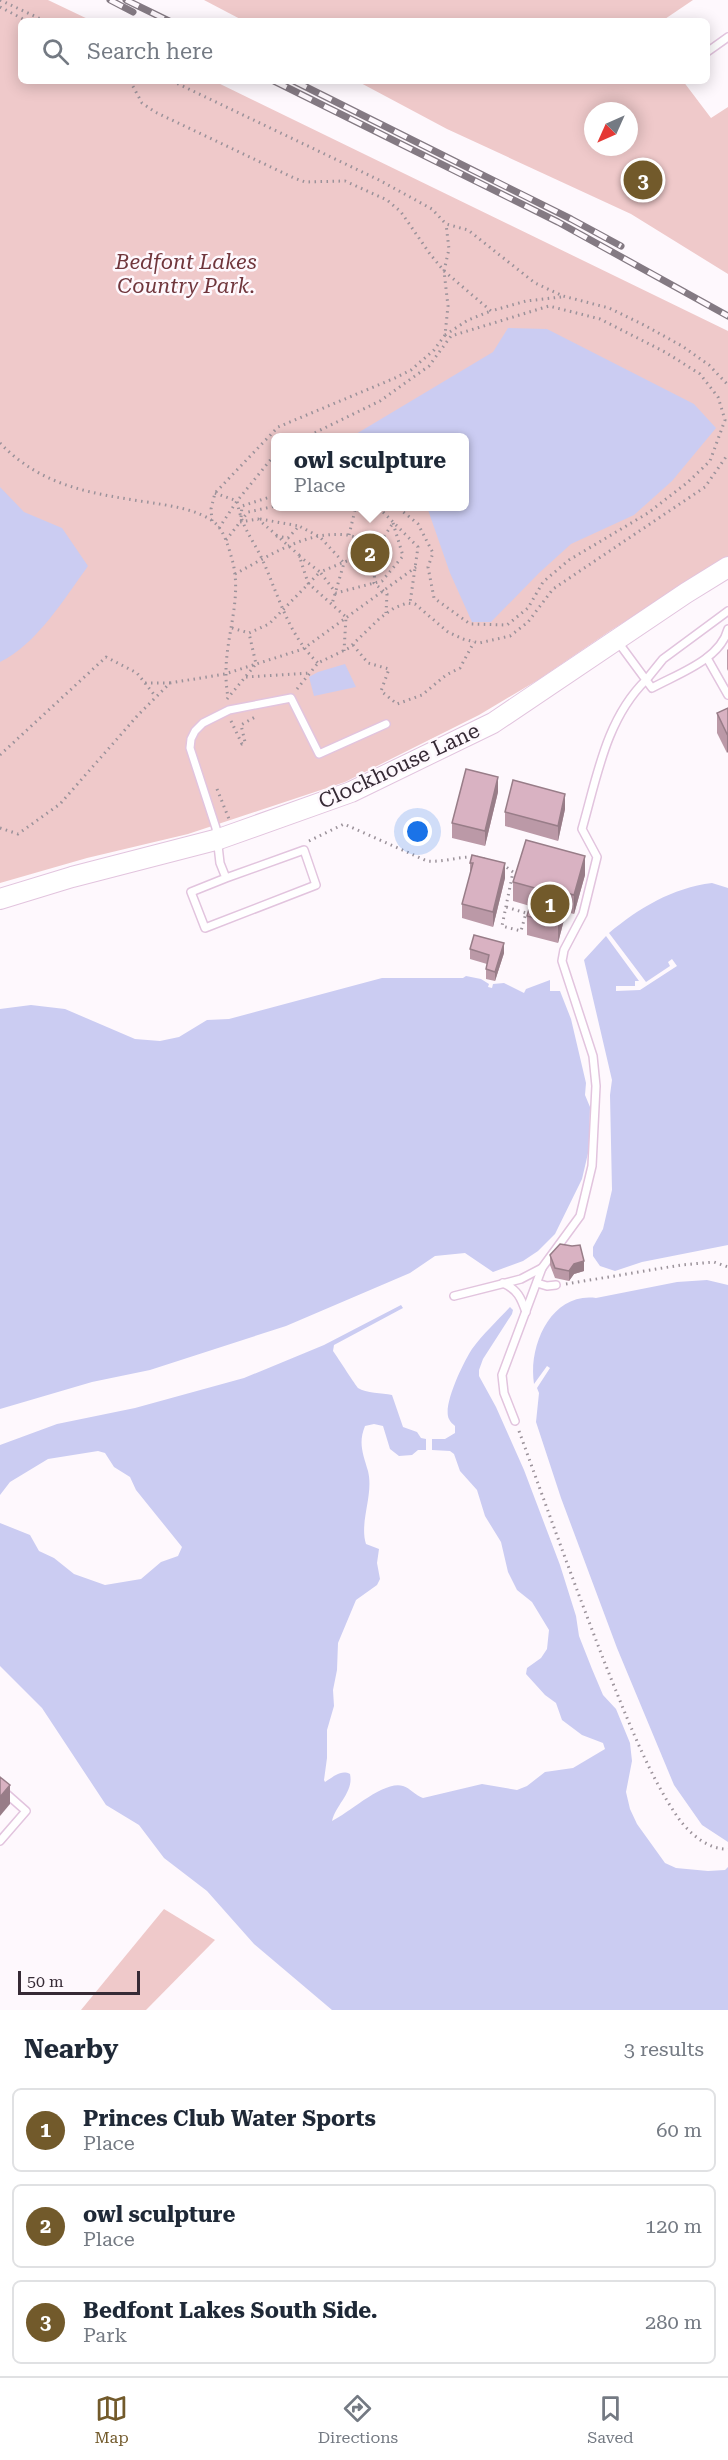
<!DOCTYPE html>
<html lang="en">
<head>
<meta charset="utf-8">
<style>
  :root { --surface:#fff; --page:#f6f6f7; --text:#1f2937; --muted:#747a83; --line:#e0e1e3; --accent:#725a2b }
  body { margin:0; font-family:"Roboto Serif",serif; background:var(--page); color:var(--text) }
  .compass { position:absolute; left:584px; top:102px; width:54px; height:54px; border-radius:50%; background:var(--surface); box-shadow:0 3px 15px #0003; rotate:225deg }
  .scale { position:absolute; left:18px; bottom:15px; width:122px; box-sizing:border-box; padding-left:6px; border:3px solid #362a35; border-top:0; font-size:16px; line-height:21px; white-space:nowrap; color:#362a35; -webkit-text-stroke:4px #fef8fd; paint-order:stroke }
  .you { position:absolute; left:418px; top:832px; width:21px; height:21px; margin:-15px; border:4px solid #fff; border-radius:50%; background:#1a73e8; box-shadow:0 0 0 9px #1a73e833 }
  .badge { display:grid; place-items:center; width:39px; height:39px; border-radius:50%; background:var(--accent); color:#fff; font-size:20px; font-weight:700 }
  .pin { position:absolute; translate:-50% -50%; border:3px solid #fff; box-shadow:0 2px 6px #0006 }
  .popup { position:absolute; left:271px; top:433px; width:198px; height:78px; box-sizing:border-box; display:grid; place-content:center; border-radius:9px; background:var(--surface); filter:drop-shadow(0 2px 4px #0005); font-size:20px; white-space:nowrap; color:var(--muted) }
  .popup b { font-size:22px; color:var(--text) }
  .popup::after { content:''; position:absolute; left:50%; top:100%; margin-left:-12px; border:12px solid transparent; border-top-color:var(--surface) }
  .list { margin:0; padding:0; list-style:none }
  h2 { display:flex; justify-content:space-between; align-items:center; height:78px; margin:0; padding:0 24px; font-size:26px }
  h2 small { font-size:20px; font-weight:400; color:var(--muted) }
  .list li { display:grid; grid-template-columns:39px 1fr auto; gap:18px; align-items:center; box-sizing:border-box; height:84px; margin:0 12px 12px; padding:0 12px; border:2px solid var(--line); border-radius:9px }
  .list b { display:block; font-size:22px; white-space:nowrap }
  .list p { margin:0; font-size:20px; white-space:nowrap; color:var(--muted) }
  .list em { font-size:20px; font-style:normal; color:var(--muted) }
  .icon { flex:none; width:33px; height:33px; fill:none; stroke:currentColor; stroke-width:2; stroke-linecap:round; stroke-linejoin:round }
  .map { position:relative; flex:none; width:728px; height:2010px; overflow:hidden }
  .search { position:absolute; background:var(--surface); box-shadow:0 3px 15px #0003; left:18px; right:18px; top:18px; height:66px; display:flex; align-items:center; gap:15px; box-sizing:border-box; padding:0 21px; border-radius:9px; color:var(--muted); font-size:22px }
  .sheet { height:366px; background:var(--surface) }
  nav { display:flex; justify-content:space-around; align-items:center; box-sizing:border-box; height:84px; border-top:2px solid var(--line); background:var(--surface); font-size:16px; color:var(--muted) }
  nav a { display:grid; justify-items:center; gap:3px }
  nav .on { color:var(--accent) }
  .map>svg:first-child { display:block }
  .green { fill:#efc9ca; fill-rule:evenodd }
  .water { fill:#cbccf2 }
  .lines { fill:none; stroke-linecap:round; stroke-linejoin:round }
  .lane-casing { stroke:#e2c4de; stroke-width:10 }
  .secondary-casing { stroke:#e2c4de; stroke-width:22 }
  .path { stroke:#9b929a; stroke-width:3; stroke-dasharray:1.5 4.5; stroke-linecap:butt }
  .lane { stroke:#fff; stroke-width:7 }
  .secondary { stroke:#fff; stroke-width:20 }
  .rail-casing { stroke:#847a83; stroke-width:7 }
  .rail { stroke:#fef8fd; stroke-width:4.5; stroke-dasharray:14; stroke-linecap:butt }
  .wall { fill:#bb99a7 }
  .shaded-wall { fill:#987d88 }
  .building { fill:#d9b2c2; stroke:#987d88; stroke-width:1.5 }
  .labels { text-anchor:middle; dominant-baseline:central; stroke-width:5; stroke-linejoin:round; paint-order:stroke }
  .park-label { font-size:21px; font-style:italic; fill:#70363c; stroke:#fef8fd }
  .street-label { font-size:21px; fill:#362a35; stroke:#fef8fd }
</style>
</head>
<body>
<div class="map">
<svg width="728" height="2010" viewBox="0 0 728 2010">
  <rect width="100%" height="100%" fill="#fef8fd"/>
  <g class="green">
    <path d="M0,0H48L92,21H21V81H214L728,331V556L610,631L538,680L479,715L345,782L188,834L87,858L0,883ZM276,438H464V506H276Z"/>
    <path d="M204,0H693L662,21H244Z"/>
    <path d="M357,81H683L711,118L728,107V274L631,214L447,129ZM593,111H629V147H593Z"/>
    <path d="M164,1909L215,1940L146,2010H81Z"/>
  </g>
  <g class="water">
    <path d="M508,328L547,329L694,404L716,428L672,481L634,515L571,544L539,573L491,622H472L450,573L427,507L464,506V438L351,437L493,352Z"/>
    <path d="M0,487L24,512L62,528L88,566C65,598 36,645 0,662Z"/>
    <path d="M345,664L356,687L314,696L309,677L318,672Z"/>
    <path d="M712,883L728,888V1245L642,1262L615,1271L600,1266L593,1256V1247L603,1229L612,1190L610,1095L612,1080L584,960L606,936L639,981H635V986H616V991L640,990L677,966L672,959L668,962L670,966L646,982L609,933C639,908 672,888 712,883Z"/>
    <path d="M466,976L481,979L489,984L488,987L492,988L493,984L504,983L524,993L526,989L550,980V991H560L571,1019L586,1083L585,1095L590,1107L589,1149L582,1179L555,1234L538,1251L523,1261L493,1272L465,1253L435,1256L410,1273L286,1326L150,1370L92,1382L0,1409V1009L31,1005L65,1009L135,1039L160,1041L179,1037L207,1020L229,1019L382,978H463Z"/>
    <path d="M707,1280L728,1285V1842L702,1825L674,1785L617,1648L561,1498L536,1422L539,1393L537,1388L550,1368L547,1366L534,1384C528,1346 551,1292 596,1298L677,1282Z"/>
    <path d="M401,1305L403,1308L334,1345L333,1351C338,1358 356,1386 358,1388C366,1393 382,1393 392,1395L403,1427L417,1432L421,1438L426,1439V1450H418L412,1455L399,1456L390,1449L383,1426L374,1424L365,1426C358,1443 363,1454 368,1471C374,1495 359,1522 366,1544L379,1549L377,1563L380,1579L377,1585L356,1600L338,1643L337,1670L333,1690L334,1706L327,1730V1758L324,1780L325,1782C333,1777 341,1769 350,1774C354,1792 336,1804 332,1821C349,1813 384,1780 403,1786C410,1788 415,1795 423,1798L482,1784L517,1790L527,1786L545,1772L573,1768L605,1749L603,1743L582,1735L562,1720L556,1703L545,1695L526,1674L527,1668L541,1658L547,1649L549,1630L532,1602L517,1590L508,1572L501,1542L485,1516L477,1490L460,1471L454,1454L450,1451L432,1450V1439H445L455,1433V1426C453,1424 450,1422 449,1419C442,1406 464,1361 472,1349C483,1334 497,1321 510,1307L513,1310L512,1314L483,1359L479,1370V1376L496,1407L524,1470L560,1565L576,1616L579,1636L592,1669L603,1695L616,1709L630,1743L632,1761L626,1792L630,1809L637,1824L665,1863L676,1868L708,1871L725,1870L728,1867V2010H332L254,1944L207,1891L164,1858L139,1825L106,1805L42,1708L0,1666V1523L30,1535L39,1551L54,1558L74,1574L105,1585L141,1579L161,1562L178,1556L182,1547L136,1490L130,1477L114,1467L105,1453L98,1451L48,1459L10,1482L0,1495V1445L57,1424L135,1408L244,1378L324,1345Z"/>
  </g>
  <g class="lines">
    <g class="lane-casing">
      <g id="lane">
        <path d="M707,52L728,37"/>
        <path d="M728,611L663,659L646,680L652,688C677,674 720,660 728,629"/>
        <path d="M707,658L728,695"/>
        <path d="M226,878L191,892L205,928L316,885L304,850L226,878L220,863L216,828L190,748L191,739L195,731L203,723L229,710L291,698L319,754L386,724"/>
        <path d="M503,1283C518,1290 521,1298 526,1312"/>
        <path d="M537,1283L547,1286L556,1285"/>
        <path d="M454,1296L521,1279L542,1268L580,1216L592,1166L596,1086L593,1056L562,961L564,950L583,914L597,857L582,829C597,777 606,719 646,680L618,642"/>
        <path d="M515,1421L504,1393L502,1375L542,1268"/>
        <path d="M0,1788L26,1811L0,1841"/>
      </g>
    </g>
    <g class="secondary-casing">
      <path id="secondary" d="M0,899L72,877L219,839L351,792L493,723L686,593L728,567"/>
    </g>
    <g class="path">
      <path d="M0,0L45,21"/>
      <path d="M0,7L27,21"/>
      <path d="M130,81L142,103L155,112L294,178L305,182L345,181L387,200L401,212L430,254L444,271L491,311L526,301L561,297"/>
      <path d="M172,81L379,180L432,209L446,224L468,230L535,283L563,296L609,308L644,325L682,346L709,365L728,385"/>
      <path d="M445,335L468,320L491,311"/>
      <path d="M304,438L380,401L429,366L451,336L549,306L600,319L665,352L700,374L718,397L725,420L710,461L688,482L648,513L569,560L543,582L528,608L507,625L470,624L434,598L428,567L433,553L418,524L396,506"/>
      <path d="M0,443C43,488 95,494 153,503C173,506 198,510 214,522C225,531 229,549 233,563C242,601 225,637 226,676C226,683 227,691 228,698"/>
      <path d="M215,493L237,501C242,529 252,537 263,561C279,597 289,636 318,663"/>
      <path d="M367,506L379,508L418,547L410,603"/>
      <path d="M241,517L242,506L276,495"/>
      <path d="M260,519L299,526"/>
      <path d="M212,521L211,509L215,493L278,427L395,378L411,370L434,350L445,335L448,306L444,271L449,249L446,224"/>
      <path d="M240,522L258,519L299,555L308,583L346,617L344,651"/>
      <path d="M219,528L237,501L276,453"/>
      <path d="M349,535L356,506"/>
      <path d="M276,536L288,538L299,526L320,537L344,563L332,604"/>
      <path d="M226,540L248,512L276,506"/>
      <path d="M299,556L320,572L376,549L374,583L387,594L386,613"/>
      <path d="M235,574C269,556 307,530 347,535C357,536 368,545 376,549L393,523"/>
      <path d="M232,628L249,633L269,624L320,572L336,593L382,581L403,556L393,523"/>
      <path d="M353,645L368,663L389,669L381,691L397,704L422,695L446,675L460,668L474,642"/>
      <path d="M246,677L310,673"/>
      <path d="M145,683H170"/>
      <path d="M297,689L318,663L349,648L380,618L394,608L407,603L415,604L448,632L463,639L479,643L510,636L528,622L553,589L705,487L728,454"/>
      <path d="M227,699L256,664L249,633"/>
      <path d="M231,721L242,744L245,742L241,725L255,717"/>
      <path d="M0,755L106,657L137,673L156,697"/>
      <path d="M217,789L229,819"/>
      <path d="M0,828L18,834L60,804L138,715L170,683L225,674L303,649L416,567"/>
      <path d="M309,841L344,824L427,861C446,863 466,853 485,859"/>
      <path d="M502,864L513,872L502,926L521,931L526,913L506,907"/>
      <path d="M566,1284L681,1265L714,1262L728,1267"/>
      <path d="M519,1431C548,1511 577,1592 608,1671C627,1718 650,1778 679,1819C690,1834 709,1850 728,1849"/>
    </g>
    <use href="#lane" class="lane"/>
    <use href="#secondary" class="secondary"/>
    <g class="rail-casing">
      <g id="rail">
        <path d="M110,0L133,12"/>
        <path d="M126,0L169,21"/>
        <path d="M274,81L558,222L728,316"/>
        <path d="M294,81L571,219L621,246"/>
      </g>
    </g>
    <use href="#rail" class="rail"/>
  </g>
  <g class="wall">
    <path d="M728,649V671L727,669V650Z"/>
    <path d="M728,708L727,753L717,733V713Z"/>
    <path d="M498,792L485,846L452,838V823Z"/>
    <path d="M565,809L558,841L505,826V812Z"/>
    <path d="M472,855L505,878L493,927L462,918V904L470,876V863Z"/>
    <path d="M585,875L574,914L566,912L558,943L527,935V916L530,906L513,901V882Z"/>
    <path d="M470,949L504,953L495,981L486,979V969L487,964L470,959Z"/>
    <path d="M550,1255L584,1271L574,1274L569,1281L555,1278L550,1265Z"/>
  </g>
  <g class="shaded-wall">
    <path d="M728,733V752L727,753V734Z"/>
    <path d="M498,777V792L485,846V831Z"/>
    <path d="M565,794V809L558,841V826Z"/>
    <path d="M585,856V875L574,914V895Z"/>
    <path d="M505,863V878L493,927V912Z"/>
    <path d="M566,893V912L558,943V924Z"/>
    <path d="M504,943V953L495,981V972Z"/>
    <path d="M584,1261V1271L574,1274L569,1281V1271L574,1264Z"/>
    <path d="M10,1785V1804L0,1816V1797Z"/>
  </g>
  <g class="building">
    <path d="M728,708V733L727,734L717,713Z"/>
    <path d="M466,769L498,777L485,831L452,823Z"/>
    <path d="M513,780L565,794L558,826L505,812Z"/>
    <path d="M526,840L585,856L574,895L566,893L558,924L527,916L535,888L513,882Z"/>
    <path d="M472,855L505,863L493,912L462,904L473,863H470Z"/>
    <path d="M474,935L504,943L495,972L486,969L489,955L470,949Z"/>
    <path d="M560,1244L572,1246L580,1245L584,1261L574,1264L569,1271L555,1268L550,1255Z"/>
    <path d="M0,1777L10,1785L0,1797Z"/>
  </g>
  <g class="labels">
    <g class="park-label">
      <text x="186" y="262">Bedfont Lakes<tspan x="186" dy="24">Country Park.</tspan></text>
    </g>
    <g class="street-label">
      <text transform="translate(399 766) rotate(-25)">Clockhouse Lane</text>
    </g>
  </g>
</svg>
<svg class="compass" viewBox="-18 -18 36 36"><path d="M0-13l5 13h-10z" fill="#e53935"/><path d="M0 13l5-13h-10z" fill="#747a83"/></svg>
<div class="scale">50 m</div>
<div class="you"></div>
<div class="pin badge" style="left:550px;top:904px">1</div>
<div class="pin badge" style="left:370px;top:553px">2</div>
<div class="popup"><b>owl sculpture</b>Place</div>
<div class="pin badge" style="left:643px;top:180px">3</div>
<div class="search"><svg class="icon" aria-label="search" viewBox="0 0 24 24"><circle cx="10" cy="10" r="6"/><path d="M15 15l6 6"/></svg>Search here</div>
</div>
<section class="sheet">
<h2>Nearby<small>3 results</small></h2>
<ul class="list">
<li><span class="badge">1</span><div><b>Princes Club Water Sports</b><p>Place</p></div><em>60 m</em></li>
<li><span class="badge">2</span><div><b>owl sculpture</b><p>Place</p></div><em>120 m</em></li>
<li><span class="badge">3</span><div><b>Bedfont Lakes South Side.</b><p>Park</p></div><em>280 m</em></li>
</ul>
</section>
<nav>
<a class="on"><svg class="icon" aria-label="map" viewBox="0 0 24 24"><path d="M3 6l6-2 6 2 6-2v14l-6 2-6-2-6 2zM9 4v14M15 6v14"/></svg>Map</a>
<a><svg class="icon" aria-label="directions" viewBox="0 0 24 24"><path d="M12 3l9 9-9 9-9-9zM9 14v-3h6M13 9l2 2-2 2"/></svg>Directions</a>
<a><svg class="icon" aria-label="saved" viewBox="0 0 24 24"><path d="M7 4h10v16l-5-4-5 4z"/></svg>Saved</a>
</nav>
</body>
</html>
